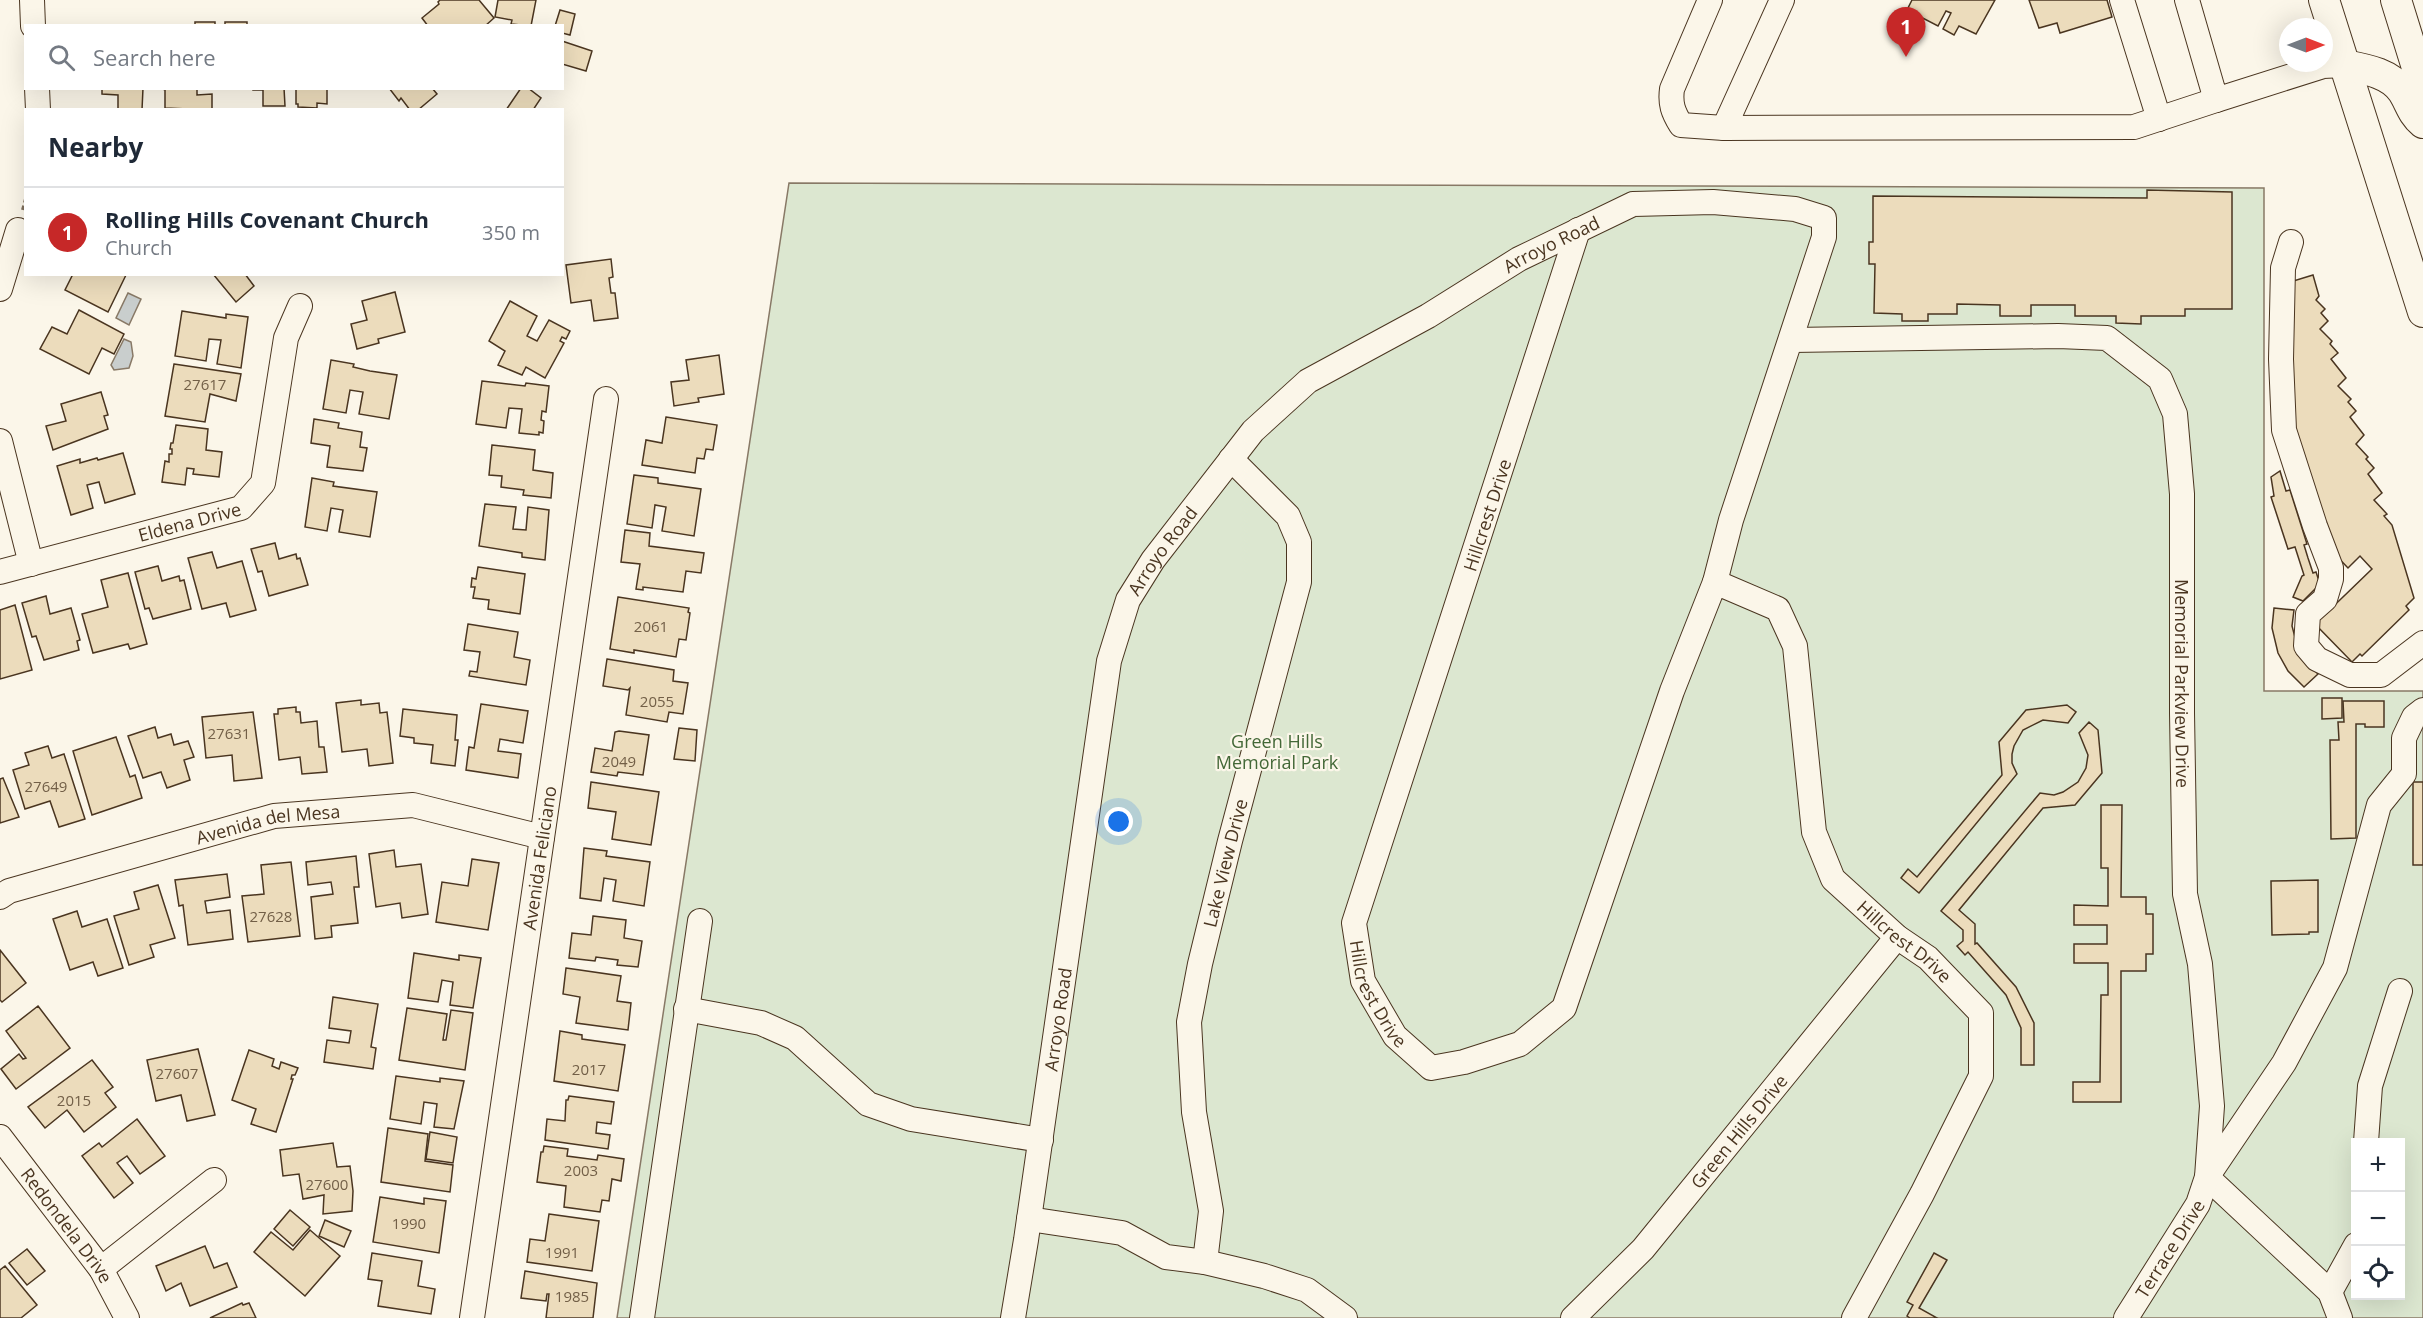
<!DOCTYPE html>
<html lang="en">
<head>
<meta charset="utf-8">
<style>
  :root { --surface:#fff; --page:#f2f2f3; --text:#1f2937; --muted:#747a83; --line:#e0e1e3; --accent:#c62828 }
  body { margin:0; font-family:"Open Sans",sans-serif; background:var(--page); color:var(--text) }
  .controls { position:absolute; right:18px; bottom:18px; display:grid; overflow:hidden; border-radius:0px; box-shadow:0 6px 24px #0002 }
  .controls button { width:54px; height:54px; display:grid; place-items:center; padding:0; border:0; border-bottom:2px solid var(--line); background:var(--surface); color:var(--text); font:30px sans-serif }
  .compass { position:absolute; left:2279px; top:18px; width:54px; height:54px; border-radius:50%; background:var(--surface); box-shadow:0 6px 24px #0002; rotate:90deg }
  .you { position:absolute; left:1119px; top:822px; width:21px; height:21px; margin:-15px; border:4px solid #fff; border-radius:50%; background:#1a73e8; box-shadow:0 0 0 9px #1a73e833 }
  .badge { display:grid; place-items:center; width:39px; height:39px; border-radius:50%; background:var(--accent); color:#fff; font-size:20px; font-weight:700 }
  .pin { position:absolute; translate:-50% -50px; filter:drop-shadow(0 2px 3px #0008) }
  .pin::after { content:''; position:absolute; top:32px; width:21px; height:18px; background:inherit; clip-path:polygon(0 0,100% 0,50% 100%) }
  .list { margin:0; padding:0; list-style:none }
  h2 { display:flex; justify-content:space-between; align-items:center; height:78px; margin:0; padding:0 24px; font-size:26px }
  h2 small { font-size:20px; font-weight:400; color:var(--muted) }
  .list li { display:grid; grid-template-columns:39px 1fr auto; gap:18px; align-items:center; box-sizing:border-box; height:90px; padding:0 24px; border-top:2px solid var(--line) }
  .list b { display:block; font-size:22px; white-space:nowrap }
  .list p { margin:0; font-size:20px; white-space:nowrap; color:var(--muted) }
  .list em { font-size:20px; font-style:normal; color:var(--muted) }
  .icon { flex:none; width:33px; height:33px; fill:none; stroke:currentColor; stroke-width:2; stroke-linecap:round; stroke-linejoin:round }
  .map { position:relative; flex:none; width:2423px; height:1318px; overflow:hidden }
  .search { position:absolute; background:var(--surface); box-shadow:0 6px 24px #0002; left:24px; top:24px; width:540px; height:66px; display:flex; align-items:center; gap:15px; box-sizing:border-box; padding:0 21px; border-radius:0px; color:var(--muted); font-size:22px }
  .panel { position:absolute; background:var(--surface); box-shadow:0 6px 24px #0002; left:24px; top:108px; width:540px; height:168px; border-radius:0px }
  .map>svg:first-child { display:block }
  .green { fill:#dce7d0; stroke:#887966; stroke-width:1.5; fill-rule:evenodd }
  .water { fill:#c9cecd; stroke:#887966; stroke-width:1.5 }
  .building { fill:#ecdcbc; stroke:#4a3520; stroke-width:1.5 }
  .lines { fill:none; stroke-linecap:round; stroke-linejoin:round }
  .minor-casing { stroke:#4a3520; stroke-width:26 }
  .major-casing { stroke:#4a3520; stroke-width:32 }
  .path { stroke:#7f6f5c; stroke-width:4; stroke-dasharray:4.5 3; stroke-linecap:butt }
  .minor { stroke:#fbf6e9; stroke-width:24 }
  .major { stroke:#fbf6e9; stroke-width:30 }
  .labels { text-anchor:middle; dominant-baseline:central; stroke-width:4.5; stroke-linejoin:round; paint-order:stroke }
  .number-label { font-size:15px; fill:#725f47 }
  .street-label { font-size:18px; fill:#4a3520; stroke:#fbf6e9 }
  .park-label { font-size:18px; fill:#436837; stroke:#fbf6e9 }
</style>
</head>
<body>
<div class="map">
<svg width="2423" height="1318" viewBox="0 0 2423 1318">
  <rect width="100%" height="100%" fill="#fbf6e9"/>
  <path class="green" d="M789,183L2264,188V691H2423V1318H617ZM2356,1142H2400V1296H2356Z"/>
  <g class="water">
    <path d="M128,293L141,299L129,325L116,318Z"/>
    <path d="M124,339L131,342L133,356L129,368L114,370L111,365Z"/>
  </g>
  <g class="building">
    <path d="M440,0H479L494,18L485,26H428L422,18L439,4L438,2Z"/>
    <path d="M498,0H536L531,26L511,24L512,20L495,17Z"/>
    <path d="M1912,0H1995L1976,34L1959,26L1954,35L1943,29L1951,13L1946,11L1938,26L1907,10Z"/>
    <path d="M2029,0H2107L2112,17L2060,33L2057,23L2039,28Z"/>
    <path d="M560,10L575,14L570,35L562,33V26H555Z"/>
    <rect x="195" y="22" width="20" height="4"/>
    <rect x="225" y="22" width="22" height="4"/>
    <path d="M562,41L592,51L586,71L562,64Z"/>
    <path d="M102,88H143L142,110H118V95L102,94Z"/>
    <path d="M161,88H197V95L212,94V110L165,108V90Z"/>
    <path d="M253,88H284L285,106H263V90H253Z"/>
    <path d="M296,88H327V104L317,103V108L298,107V104H296Z"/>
    <path d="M389,88H432L437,94L418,110H410L401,98L399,101Z"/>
    <path d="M521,88H528L541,98L533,110H506Z"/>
    <path d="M2147,190L2232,192V309H2185V316H2141V324L2116,323V316H2075V305H2031V316H2000V305L1957,304V314H1928V321H1902V314L1874,313L1875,264H1869V242H1873V196L2147,198Z"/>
    <path d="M611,259L613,277L609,278L611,293H615L618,318L594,321L591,300L571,303L566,265Z"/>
    <path d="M73,274H125L126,275L108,312L65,290Z"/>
    <path d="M213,274H245L254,286L236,302Z"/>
    <path d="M2313,275L2319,296L2316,300L2325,309L2321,313L2328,321L2320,329L2332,341L2330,344L2338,353L2331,359L2346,378L2338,386L2351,399L2348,402L2356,411L2350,417L2364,435L2356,444L2368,457L2366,459L2374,468L2368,474L2382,493L2374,500L2387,514L2384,516L2392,525L2414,598L2406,606L2409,610L2362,656L2360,654L2352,662L2315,624L2372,569L2360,556L2348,568L2328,547L2288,418L2290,282Z"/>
    <path d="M395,292L405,332L378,339L379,343L357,349L351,324L367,320L362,301Z"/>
    <path d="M510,301L537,316L527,336L537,341L549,320L570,331L566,339L562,337L560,341L564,343L545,378L526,367L522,375L498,365L505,351L489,341Z"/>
    <path d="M79,310L124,334L114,354L102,348L89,374L40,349L52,327L67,334Z"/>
    <path d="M182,311L226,318V314L248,317L241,368L217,364L221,340L209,339L206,361L175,356Z"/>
    <path d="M719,355L724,394L698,398L699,402L674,406L671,382L689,380L686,360Z"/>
    <path d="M331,360L354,364L353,367L370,371L397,375L389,419L359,414L363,392L350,390L346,413L323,409Z"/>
    <path d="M174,364L241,374L236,401L210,394L205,422L165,416Z"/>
    <path d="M482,381L525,386L526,383L549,386L546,412L542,411L541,420L544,421L543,433L539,432V435L519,433L522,409L509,408L506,428L476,424Z"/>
    <path d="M101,392L108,415L104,416L108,429L53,450L46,426L66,421L61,404Z"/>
    <path d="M666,417L717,425L713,450L706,449L704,459L697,458L695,473L642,465L646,440L662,443Z"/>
    <path d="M314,419L339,423L338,428L362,432L360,447L367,448L363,471L327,467L330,446L311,443Z"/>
    <path d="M176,425L208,429L206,450L222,452L219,477L193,474L194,469L187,468L185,485L162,482L165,461L169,462V454H172V449H170L171,443H173Z"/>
    <path d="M492,445L535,450L533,470L553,473L551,498L523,495L524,490L501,487L502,476L489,475Z"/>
    <path d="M123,453L135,494L105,503L99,482L87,485L93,508L71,515L57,466L80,459V463L97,458L98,460Z"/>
    <path d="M2280,471L2286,491L2290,490L2307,544L2304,545L2308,558L2313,573L2316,572L2320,584L2303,601L2293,597L2302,576L2304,575L2295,547L2288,549L2271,497L2274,496L2271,477Z"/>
    <path d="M634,475L658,478V483L701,489L694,536L662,531L666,507L655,505L652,528L627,524Z"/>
    <path d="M312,478L334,482L333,486L377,492L370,537L339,532L343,510L331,508L327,531L305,527Z"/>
    <path d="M485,504L516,507L513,529L526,530L528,507L549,510L545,560L522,557V553L479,546Z"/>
    <path d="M625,530L650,533L649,546L704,553L701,573L686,571L683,592L643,587V590L636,589L640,564L621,562Z"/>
    <path d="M275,543L279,559L296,554L297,559L300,558L308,585L269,596L262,571L258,572L251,549Z"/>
    <path d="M212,552L217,568L242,561L256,610L230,617L226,603L202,609L188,558Z"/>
    <path d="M158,566L162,581L179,576L180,581L184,580L191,609L153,619L149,608L145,609L135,572Z"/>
    <path d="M478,567L525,574L520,614L488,609L489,600L473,598L475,587H471L472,578L476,579Z"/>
    <path d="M128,573L147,644L130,649L128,644L93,653L82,614L108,607L101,580Z"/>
    <path d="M46,596L50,614L71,608L80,640L77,641L79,650L44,660L36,636L32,637L22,603Z"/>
    <path d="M618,597L689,608L688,612L690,613L686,640L679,639L676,657L634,650V653L610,649Z"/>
    <path d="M15,605L32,670L0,679V610Z"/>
    <path d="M2274,608L2294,610L2292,626L2297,645L2305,660L2318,674L2304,687L2288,671L2278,653L2272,628Z"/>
    <path d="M468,624L518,632L514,657L530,660L526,685L469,676L470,671L477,672L480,652L464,650Z"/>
    <path d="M607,659L674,670L673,681L688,683L683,714L669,712L667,722L626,715L630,688L628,690L603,686Z"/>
    <path d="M2322,698H2342V718L2322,719Z"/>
    <path d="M361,700V705L379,703L380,713L387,712L393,763L369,766L367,749L342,752L336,703Z"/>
    <path d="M2343,701H2384V727H2365V724H2356V838L2331,839L2330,740H2339L2338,722H2344Z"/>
    <path d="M481,704L528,711L523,743L500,739L498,751L521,754L518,778L466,770L469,747L474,748Z"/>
    <path d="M2067,705L2076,712L2068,723L2043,720L2023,730L2014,746L2012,754V763L2017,774L1919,893L1901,878L1908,869L1917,877L2002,775L1999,742L2026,710Z"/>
    <path d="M296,707V712H300L301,723L317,721L319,747H324L327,772L302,774L300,757L279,760L274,714H278V709Z"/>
    <path d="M403,709L457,715L455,740H458L455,766L431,763L433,745L414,743V738L400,736Z"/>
    <path d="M253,712L262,778L234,781L232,755L206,758L202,717Z"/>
    <path d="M2089,722L2098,730L2102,773L2075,805L2043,808L1959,910L1975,924V944L1977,943L2016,987L2034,1023V1065H2021V1028L2006,995L1968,952L1965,955L1957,946L1963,941V930L1941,911L2040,793L2054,795L2063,792L2078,782L2086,768L2088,755L2079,733Z"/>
    <path d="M155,727L158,738L171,734L174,745L188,741L194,757L184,760L190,780L167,788L161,772L143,778L128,736Z"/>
    <path d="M679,728L697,730L695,761L674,759Z"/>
    <path d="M619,731L649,735L643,775L618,772L617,776L591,772L595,748L612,751L615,732Z"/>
    <path d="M116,737L130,777L135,775L142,798L92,815L73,751Z"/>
    <path d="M48,746L52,758L64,754L85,819L59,827L50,801L25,809L13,770L29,765L25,753Z"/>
    <path d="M3,778L19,817L0,823V779Z"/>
    <path d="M591,782L659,792L651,845L612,839L616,812L588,808Z"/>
    <rect x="2413" y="782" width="10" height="83"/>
    <path d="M2101,805H2122L2121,897H2146V914H2153V954H2146V971H2121V1102H2073V1082H2100L2101,995H2108V963H2074V944H2107V925H2074V905L2108,906V868H2101Z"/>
    <path d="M584,848L607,851L606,856L650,862L644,906L613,901L616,880L604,878L601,901L580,898Z"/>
    <path d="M394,850L396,867L421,864L428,914L402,918L400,903L376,907L369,854Z"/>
    <path d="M356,856L359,887H354L358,923L331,926L332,937L315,939L311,897L333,894L331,882L308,885L306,862Z"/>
    <path d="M472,859L499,863L488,930L436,922L442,882L468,886Z"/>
    <path d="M291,862L300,936L248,942L242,896L264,894L261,865Z"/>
    <path d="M227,874L230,897L205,901L207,913L230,910L233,939L188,945L183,905L179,906L175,880Z"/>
    <path d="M2318,880V932H2309V934L2272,935L2271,881Z"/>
    <path d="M158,885L175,938L150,945L154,957L129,965L114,916L139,909L134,892Z"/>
    <path d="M77,911L82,927L107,919L123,968L98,976L93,962L70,970L53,919Z"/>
    <path d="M593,916L626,920L624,938L642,941L638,967L617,965L618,960L596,957L595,961L569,958L572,933L591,935Z"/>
    <path d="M0,950L26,983L2,1002L0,1000Z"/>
    <path d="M414,953L459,960V955L481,958L473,1008L450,1005L453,982L442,980L438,1002L408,998Z"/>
    <path d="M566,968L621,976L617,1001L631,1003L628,1030L576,1023L580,997L563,994Z"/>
    <path d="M333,997L378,1004L371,1047L376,1048L373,1069L324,1062L327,1040L349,1043L351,1031L329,1028Z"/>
    <path d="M38,1006L70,1048L16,1089L1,1069L19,1054L23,1059L26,1058L6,1031Z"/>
    <path d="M407,1008L447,1014L443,1040H446L451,1010L473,1013L465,1070L399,1060Z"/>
    <path d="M560,1031L582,1035V1039L625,1045L618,1091L554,1081Z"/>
    <path d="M198,1049L215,1115L187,1121L181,1095L156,1101L147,1060Z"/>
    <path d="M249,1050L274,1059L272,1066L279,1069L281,1062L298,1068L295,1075H292L291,1079H293L276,1132L251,1124L256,1109L232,1100Z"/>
    <path d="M92,1060L113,1087L105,1093L116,1107L84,1132L67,1110L45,1128L28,1107Z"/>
    <path d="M396,1076L440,1082V1078L464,1081L454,1129L434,1127L437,1104L424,1102L421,1124L390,1119Z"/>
    <path d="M569,1096L614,1102L611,1124L597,1122L596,1133L610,1135L608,1149L545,1140L547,1119L565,1121L566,1100H568Z"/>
    <path d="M137,1119L165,1156L140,1174L127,1156L117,1163L133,1183L114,1198L82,1156L99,1143L102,1147Z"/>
    <path d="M388,1128L428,1134L425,1161L453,1165L450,1192L381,1182Z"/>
    <path d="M430,1132L457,1137L453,1163L426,1159Z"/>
    <path d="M333,1143L337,1167L350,1166L353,1191L352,1211L323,1214L324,1195L303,1199L299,1174L283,1176L280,1150Z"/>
    <path d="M544,1146L568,1149L567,1156L597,1160L598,1155L624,1159L621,1181L612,1179L609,1201L602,1200L600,1212L564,1207L566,1186L537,1182L541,1152H543Z"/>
    <path d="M380,1197L424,1204V1198L446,1201L439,1253L373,1242Z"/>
    <path d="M290,1210L310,1227L293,1246L274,1229Z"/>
    <path d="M549,1214L599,1221L592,1271L527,1262L530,1239L545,1241Z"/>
    <path d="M325,1220L351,1231L344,1247L319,1236Z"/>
    <path d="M310,1230L340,1256L305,1296L254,1252L271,1232L293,1250Z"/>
    <path d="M205,1246L214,1268L227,1263L237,1287L190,1306L181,1283L166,1291L156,1266Z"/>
    <path d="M27,1249L45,1271L27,1285L9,1263Z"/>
    <path d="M372,1253L422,1261L418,1286L435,1289L431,1314L378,1306L382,1281L368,1279Z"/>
    <path d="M1934,1253L1947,1260L1919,1308L1937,1318H1910L1907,1316L1913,1305L1907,1302Z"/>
    <path d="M5,1266L37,1305L21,1318H0V1270Z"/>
    <path d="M525,1271L597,1283L593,1318H546L549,1294H547L546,1301L521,1298Z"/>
    <path d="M242,1303L243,1305L249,1303L256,1318H210Z"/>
  </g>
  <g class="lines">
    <g class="minor-casing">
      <g id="minor">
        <path d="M32,0L33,26"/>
        <path d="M1710,0L1672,89C1670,104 1673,112 1681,125L1724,128"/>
        <path d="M1782,0L1724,128L2134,127L2216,100"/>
        <path d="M2122,0L2159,119"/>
        <path d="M2187,0L2216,100L2323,66L2344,65"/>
        <path d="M37,88L38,110"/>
        <path id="s1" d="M1578,230L1354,923L1363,981L1395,1036L1431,1068L1464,1062L1520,1044L1564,1008L1672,691L1715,582L1778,609L1795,646L1814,832L1833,879L1897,937L1928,958L1981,1013V1076L1922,1194L1854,1318"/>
        <path d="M2291,242L2283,268L2281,359L2284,430L2315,526L2331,568V579L2325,599L2308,614L2306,646L2317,659L2350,675H2381L2423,643"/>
        <path d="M0,289L18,230"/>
        <path id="s2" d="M1792,340L2058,336L2107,338L2160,379L2175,414L2182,494V713L2185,894L2200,964L2212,1106L2207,1177L2330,1292L2340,1318"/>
        <path d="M0,441L31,564"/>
        <path id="s3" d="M0,572L241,508L263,483L286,338L300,306"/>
        <path id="s4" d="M0,897L9,891L274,816L413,805L542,837"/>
        <path d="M686,1009L761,1023L795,1038L868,1104L911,1119L1041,1140"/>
        <path id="s5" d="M0,1137L101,1269L127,1318"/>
        <path d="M2366,1142L2370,1086L2400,991"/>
        <path d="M1029,1219L1122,1233L1166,1257L1205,1262L1264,1276L1307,1290L1345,1318"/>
        <path id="s6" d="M1205,1262L1211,1211L1194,1112L1189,1022L1200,964L1230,841L1299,582V542L1288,516L1231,459"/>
        <path d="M101,1269L214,1180"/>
        <path d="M2330,1292L2356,1245"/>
        <path id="s7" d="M472,1318L606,399"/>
        <path d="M642,1318L700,921"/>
        <path id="s8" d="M1013,1318L1026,1240L1109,661L1128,600L1153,560L1253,431L1308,381L1428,316L1519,259L1633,204L1713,202L1795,209L1824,218V237L1731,520L1715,582"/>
        <path id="s9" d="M1573,1318L1643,1249L1897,937"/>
        <path id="s10" d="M2126,1318L2198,1204L2207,1177L2284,1063L2335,968L2379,805L2404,774V738L2414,717L2423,710"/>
      </g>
    </g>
    <g class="major-casing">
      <g id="major">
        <path d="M2324,0L2423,312"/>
        <path d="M2396,0L2423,87"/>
        <path d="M2344,65C2365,69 2391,73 2403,92C2410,103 2412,114 2423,123"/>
      </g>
    </g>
    <path class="path" d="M23,210L26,199"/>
    <use href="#minor" class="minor"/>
    <use href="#major" class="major"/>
  </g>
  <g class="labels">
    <g class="number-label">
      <text x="205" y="384">27617</text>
      <text x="651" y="626">2061</text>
      <text x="657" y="701">2055</text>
      <text x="229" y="733">27631</text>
      <text x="619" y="761">2049</text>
      <text x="46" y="786">27649</text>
      <text x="271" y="916">27628</text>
      <text x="589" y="1069">2017</text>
      <text x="177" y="1073">27607</text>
      <text x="74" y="1100">2015</text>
      <text x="581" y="1170">2003</text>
      <text x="327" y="1184">27600</text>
      <text x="409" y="1223">1990</text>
      <text x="562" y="1252">1991</text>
      <text x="572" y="1296">1985</text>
    </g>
    <g class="street-label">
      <text stroke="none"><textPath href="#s8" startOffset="1292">Arroyo Road</textPath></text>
      <text transform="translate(1487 515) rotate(-72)">Hillcrest Drive</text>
      <text stroke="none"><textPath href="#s3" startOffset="196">Eldena Drive</textPath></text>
      <text stroke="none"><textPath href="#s8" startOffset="788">Arroyo Road</textPath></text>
      <text stroke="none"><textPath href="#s2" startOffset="690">Memorial Parkview Drive</textPath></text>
      <text stroke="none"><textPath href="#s4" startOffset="279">Avenida del Mesa</textPath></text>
      <text stroke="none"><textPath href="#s7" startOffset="465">Avenida Feliciano</textPath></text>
      <text stroke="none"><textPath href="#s6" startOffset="405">Lake View Drive</textPath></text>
      <text stroke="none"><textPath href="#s1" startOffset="1942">Hillcrest Drive</textPath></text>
      <text stroke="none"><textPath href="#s1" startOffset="804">Hillcrest Drive</textPath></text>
      <text stroke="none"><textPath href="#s8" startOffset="302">Arroyo Road</textPath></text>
      <text stroke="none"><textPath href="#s9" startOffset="250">Green Hills Drive</textPath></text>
      <text stroke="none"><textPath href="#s5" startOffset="111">Redondela Drive</textPath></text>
      <text stroke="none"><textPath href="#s10" startOffset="82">Terrace Drive</textPath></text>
    </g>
    <g class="park-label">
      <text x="1277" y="741">Green Hills<tspan x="1277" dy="21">Memorial Park</tspan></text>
    </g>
  </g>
</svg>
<div class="controls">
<button>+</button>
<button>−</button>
<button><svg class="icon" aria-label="locate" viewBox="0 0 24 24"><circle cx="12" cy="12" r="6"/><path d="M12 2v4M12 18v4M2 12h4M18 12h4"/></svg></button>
</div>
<svg class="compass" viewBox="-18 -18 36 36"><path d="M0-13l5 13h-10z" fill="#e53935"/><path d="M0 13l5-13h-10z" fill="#747a83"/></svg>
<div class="you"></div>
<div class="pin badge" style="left:1906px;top:57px">1</div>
<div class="search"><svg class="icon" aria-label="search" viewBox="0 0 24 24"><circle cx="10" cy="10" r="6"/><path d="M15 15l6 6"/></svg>Search here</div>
<section class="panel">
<h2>Nearby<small></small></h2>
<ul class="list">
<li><span class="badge">1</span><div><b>Rolling Hills Covenant Church</b><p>Church</p></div><em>350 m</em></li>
</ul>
</section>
</div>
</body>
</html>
